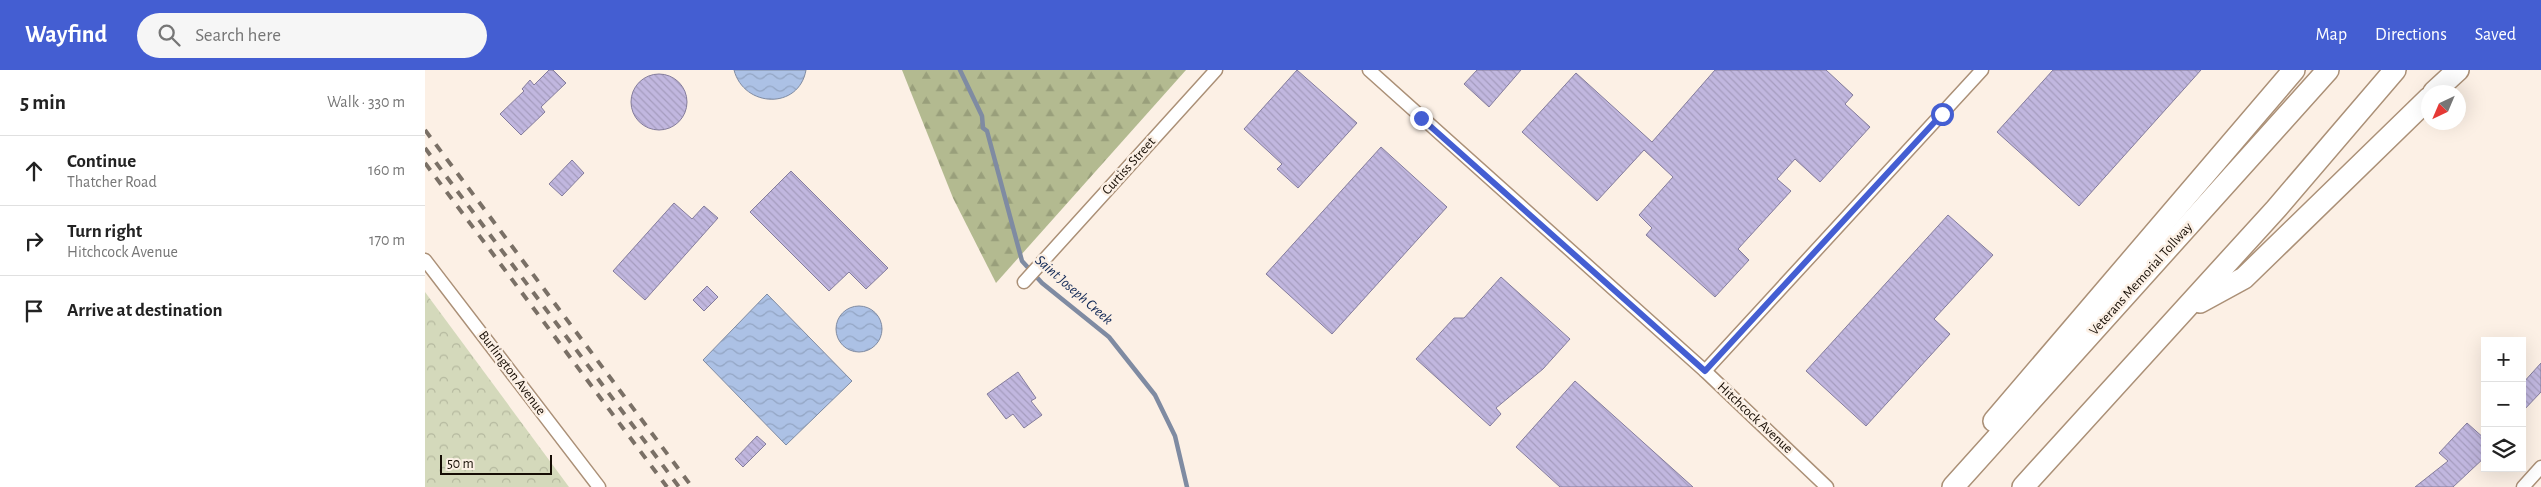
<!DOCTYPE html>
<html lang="en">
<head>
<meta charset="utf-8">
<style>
  :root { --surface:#fff; --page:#f6f6f6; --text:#222; --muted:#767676; --line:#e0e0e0; --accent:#445ed2 }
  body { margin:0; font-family:"Alegreya Sans",sans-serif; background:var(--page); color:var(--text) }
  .controls { position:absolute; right:15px; bottom:15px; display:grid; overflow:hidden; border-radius:0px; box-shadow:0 5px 20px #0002 }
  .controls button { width:45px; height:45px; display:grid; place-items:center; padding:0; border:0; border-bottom:1px solid var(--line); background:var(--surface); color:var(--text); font:25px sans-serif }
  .compass { position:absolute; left:1996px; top:15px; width:45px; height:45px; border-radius:50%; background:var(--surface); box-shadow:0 5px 20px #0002; rotate:224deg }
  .scale { position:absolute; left:15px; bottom:12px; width:112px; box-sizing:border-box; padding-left:5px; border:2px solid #160d04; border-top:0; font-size:14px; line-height:18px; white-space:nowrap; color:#160d04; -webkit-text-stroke:4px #fcf0e5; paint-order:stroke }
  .stop { position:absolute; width:15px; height:15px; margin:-11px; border:4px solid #445ed2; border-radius:50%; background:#fff }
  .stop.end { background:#445ed2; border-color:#fff; box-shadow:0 1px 5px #0008 }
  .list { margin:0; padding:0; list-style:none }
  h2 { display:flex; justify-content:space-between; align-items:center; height:65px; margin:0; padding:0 20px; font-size:21px }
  h2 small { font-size:16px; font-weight:400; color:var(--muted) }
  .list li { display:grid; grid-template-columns:32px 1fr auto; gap:15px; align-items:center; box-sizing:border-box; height:70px; padding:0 20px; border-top:1px solid var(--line) }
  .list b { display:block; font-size:19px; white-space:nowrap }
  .list p { margin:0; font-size:16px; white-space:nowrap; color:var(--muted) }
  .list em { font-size:16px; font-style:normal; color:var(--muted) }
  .icon { flex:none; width:28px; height:28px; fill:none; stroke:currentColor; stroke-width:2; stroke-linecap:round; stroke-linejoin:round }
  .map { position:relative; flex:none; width:2116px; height:417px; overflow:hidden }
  header { display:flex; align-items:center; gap:30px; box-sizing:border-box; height:70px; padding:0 25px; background:var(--accent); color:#fff }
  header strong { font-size:24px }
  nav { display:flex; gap:28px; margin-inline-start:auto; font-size:18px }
  .search { width:350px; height:45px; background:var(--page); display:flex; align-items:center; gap:12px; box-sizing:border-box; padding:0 18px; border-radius:28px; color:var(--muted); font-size:19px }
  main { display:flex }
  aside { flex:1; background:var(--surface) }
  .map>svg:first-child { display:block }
  .forest { fill:url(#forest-firs) }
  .park { fill:url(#park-crowns) }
  .water { fill:url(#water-waves); stroke:#7f8ba2 }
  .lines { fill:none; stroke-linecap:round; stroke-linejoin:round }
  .stream { stroke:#7f8ba2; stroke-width:4.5 }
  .building { fill:url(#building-back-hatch); stroke:#847c9c }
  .street-casing { stroke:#ab9077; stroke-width:15 }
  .highway-casing { stroke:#ab9077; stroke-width:24 }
  .street { stroke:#fff; stroke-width:12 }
  .highway { stroke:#fff; stroke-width:21 }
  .rail { stroke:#7a7066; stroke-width:4; stroke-dasharray:9 9; stroke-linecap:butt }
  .route { stroke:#445ed2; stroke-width:6 }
  .labels { text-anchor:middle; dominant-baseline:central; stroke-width:5; stroke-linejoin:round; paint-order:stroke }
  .street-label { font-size:14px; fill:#160d04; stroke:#fcf0e5 }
  .water-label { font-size:15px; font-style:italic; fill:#132a57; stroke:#fcf0e5 }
</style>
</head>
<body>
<header>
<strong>Wayfind</strong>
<div class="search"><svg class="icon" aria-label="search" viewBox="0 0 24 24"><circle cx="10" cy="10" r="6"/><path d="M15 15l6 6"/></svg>Search here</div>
<nav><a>Map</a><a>Directions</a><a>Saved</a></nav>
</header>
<main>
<aside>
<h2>5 min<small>Walk · 330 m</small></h2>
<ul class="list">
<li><svg class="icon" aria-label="ahead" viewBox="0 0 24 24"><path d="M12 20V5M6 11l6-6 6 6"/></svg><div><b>Continue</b><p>Thatcher Road</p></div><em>160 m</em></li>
<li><svg class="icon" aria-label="right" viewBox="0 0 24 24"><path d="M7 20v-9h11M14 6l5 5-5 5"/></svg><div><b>Turn right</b><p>Hitchcock Avenue</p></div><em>170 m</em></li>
<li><svg class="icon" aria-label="arrive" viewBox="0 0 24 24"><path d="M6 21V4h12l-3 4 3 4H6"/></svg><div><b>Arrive at destination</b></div></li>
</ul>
</aside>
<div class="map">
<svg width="2116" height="417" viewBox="0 0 2116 417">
  <defs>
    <pattern id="forest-firs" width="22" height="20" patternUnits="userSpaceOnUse" patternTransform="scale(1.25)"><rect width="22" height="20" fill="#b3ba90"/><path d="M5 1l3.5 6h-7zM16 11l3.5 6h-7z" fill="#999f7b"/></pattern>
    <pattern id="park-crowns" width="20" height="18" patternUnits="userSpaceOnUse" patternTransform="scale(1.25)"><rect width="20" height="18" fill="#d4d9bb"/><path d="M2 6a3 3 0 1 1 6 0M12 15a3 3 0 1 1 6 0" fill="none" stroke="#b5b99f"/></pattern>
    <pattern id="water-waves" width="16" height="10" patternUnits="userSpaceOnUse" patternTransform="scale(1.25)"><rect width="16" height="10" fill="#acc1e5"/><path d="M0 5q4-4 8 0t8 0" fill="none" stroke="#93a5c3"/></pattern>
    <pattern id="building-back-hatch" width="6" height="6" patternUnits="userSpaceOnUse" patternTransform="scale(1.25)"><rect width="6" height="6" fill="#c1b7df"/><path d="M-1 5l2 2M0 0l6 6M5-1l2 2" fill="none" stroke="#a59cbe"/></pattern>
  </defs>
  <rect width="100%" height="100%" fill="#fcf0e5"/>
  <path class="forest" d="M477,0H761L571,213L528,128Z"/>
  <path class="park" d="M0,222L144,417H0Z"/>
  <g class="water">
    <path d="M309,0H381C374,40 319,38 309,0Z"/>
    <path d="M342,224L427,311L361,375L278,290Z"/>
    <circle cx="434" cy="259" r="23"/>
  </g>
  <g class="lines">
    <path class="stream" d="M535,0L557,46L558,58L562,61L597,191L617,213L684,267L730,325L750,366L762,417"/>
  </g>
  <g class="building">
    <path d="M124,0H128L141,13L116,37L120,42L96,65L75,44L99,21L97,19L105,10L109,15Z"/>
    <path d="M872,0L932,53L873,118L852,99L857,94L819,59Z"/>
    <path d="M1052,0H1096L1064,37L1039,14Z"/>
    <path d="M1290,0H1401L1428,25L1420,34L1445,57L1395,112L1370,89L1352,109L1366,121L1313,179L1324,190L1290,227L1221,165L1227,158L1214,145L1248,107L1219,80L1172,131L1097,62L1151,3L1227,72Z"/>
    <path d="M1628,0H1776L1654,136L1572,62Z"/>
    <circle cx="234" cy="32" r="28"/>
    <path d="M956,77L1022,137L907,264L841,204Z"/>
    <path d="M147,90L159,103L137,126L124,114Z"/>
    <path d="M366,101L463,198L441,219L424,202L404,221L325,142Z"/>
    <path d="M249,133L267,149L279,136L293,148L220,230L188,201Z"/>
    <path d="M1523,145L1568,185L1509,249L1525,264L1441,356L1381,301Z"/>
    <path d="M1076,207L1145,269L1118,299L1071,338L1076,344L1065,356L991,289L1029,248H1039Z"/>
    <path d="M282,216L293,227L279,241L268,230Z"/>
    <path d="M2116,293V322L2097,342V314Z"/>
    <path d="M593,302L611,328L606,331L617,345L599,358L588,344L581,349L562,324Z"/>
    <path d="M1150,311L1268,417H1135L1091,377Z"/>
    <path d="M2042,353L2060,369V387L2028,417H1990L2023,391L2014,383Z"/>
    <path d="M332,366L341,374L318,397L310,389Z"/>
  </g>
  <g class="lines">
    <g class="street-casing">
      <g id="street">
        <path d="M944,0L1280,301L1402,417"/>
        <path d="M0,190L174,417"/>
        <path d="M599,212L791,0"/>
        <path d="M1280,301L1557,0"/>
        <path d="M2098,417L2116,397"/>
      </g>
    </g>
    <g class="highway-casing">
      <g id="highway">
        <path d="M2009,22L2033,0"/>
        <path d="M1775,232L1819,208L2004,28"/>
        <path d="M1569,351L1869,0"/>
        <path d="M1528,417L1903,0"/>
        <path d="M1598,417L1851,139L1970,0"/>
      </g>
    </g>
    <use href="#street" class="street"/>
    <use href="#highway" class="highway"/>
    <g class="rail">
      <path d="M0,60L267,417"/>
      <path d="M0,78L254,417"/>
      <path d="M0,93L242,417"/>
    </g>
  </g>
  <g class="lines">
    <path class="route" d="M996,48L1280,301L1517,44"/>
  </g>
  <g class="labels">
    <g class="street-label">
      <text transform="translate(704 96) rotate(-48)">Curtiss Street</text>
      <text transform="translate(1716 209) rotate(-48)">Veterans Memorial Tollway</text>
      <text transform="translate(87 303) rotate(53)">Burlington Avenue</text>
      <text transform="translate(1330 348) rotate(43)">Hitchcock Avenue</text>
    </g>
    <g class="water-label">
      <text transform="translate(649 220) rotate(41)">Saint Joseph Creek</text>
    </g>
  </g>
</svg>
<div class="controls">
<button>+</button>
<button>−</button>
<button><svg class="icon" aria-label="layers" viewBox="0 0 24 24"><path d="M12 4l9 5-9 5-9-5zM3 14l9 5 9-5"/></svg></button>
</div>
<svg class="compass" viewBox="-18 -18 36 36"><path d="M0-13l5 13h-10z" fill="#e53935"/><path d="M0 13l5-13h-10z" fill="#767676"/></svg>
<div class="scale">50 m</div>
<div class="stop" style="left:1517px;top:44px"></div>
<div class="stop end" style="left:996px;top:48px"></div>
</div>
</main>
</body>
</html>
